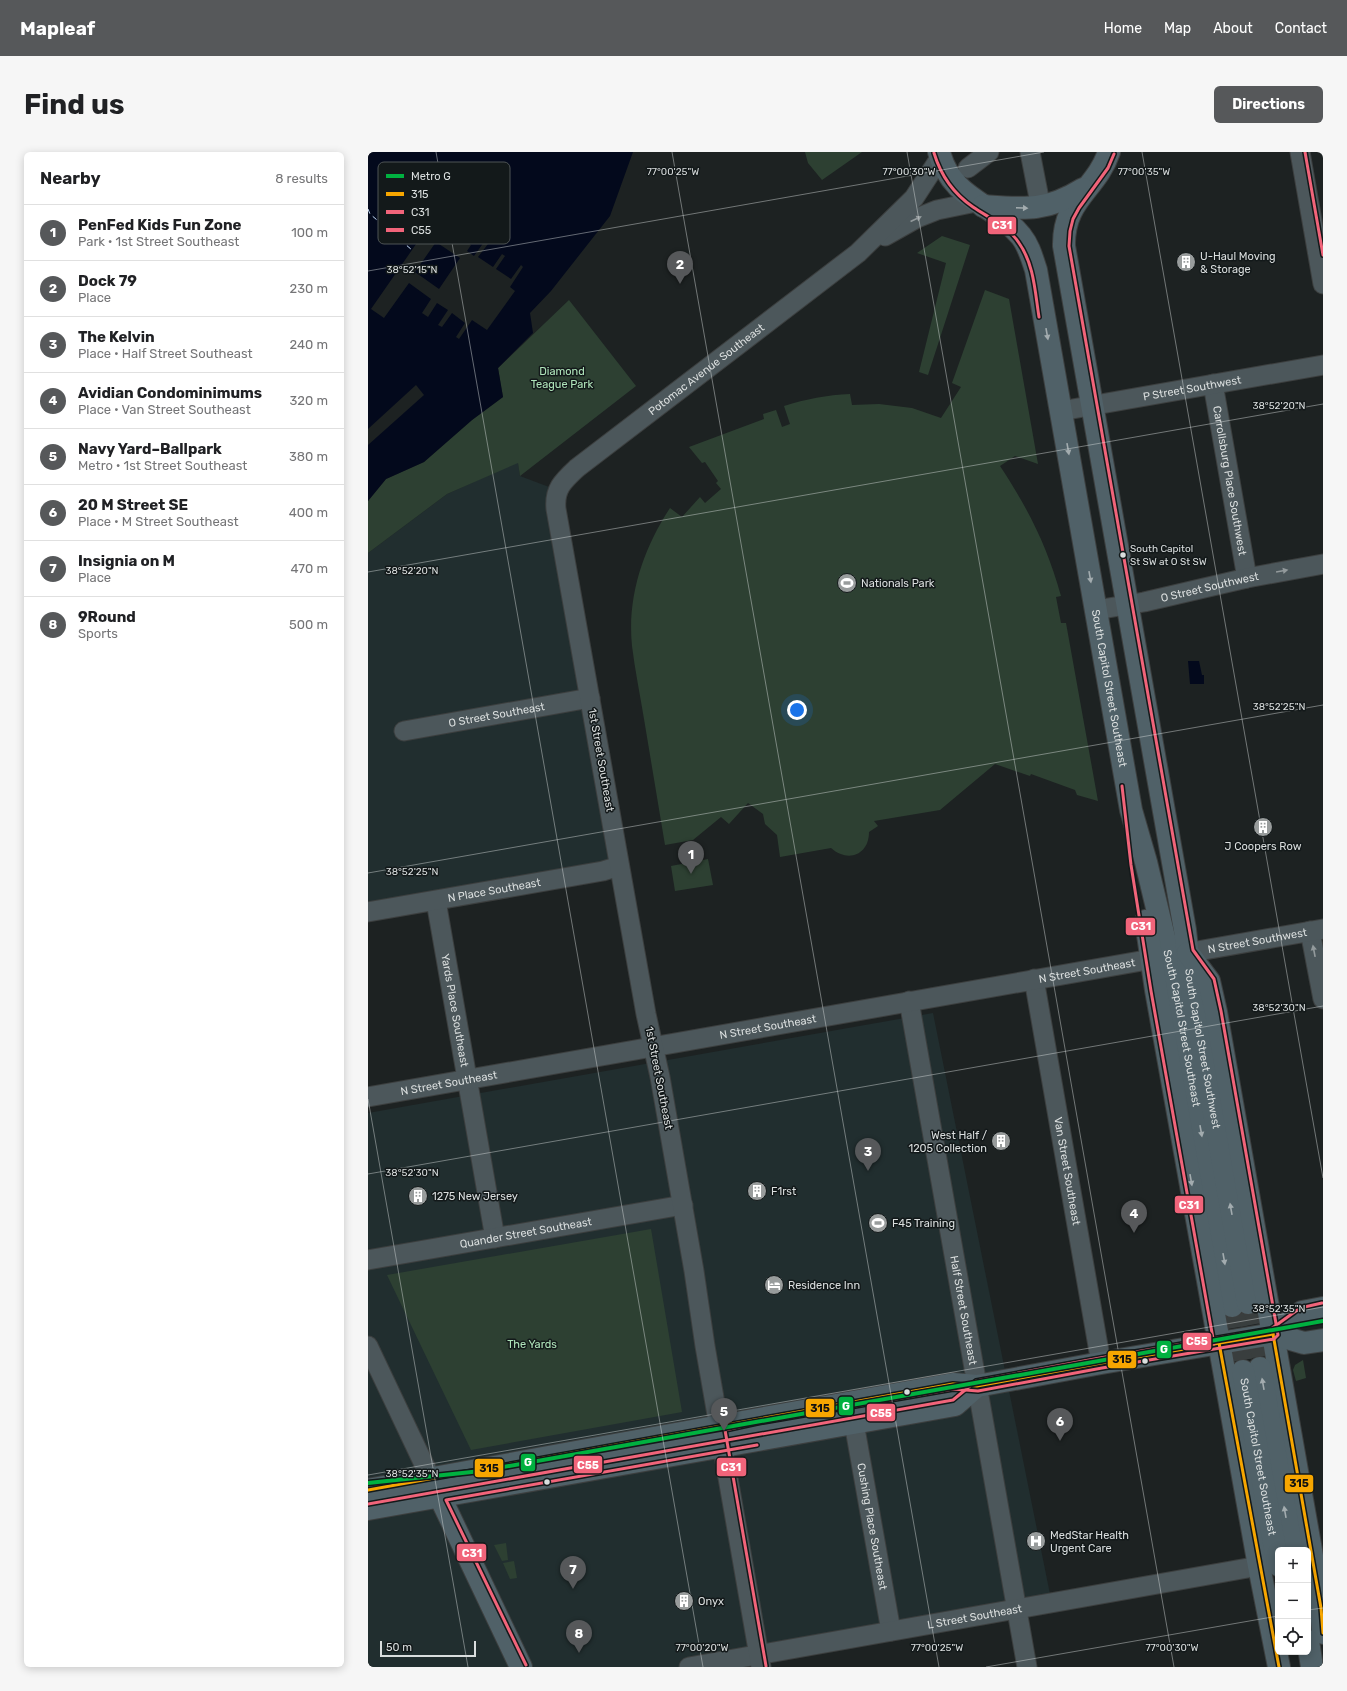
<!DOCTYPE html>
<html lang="en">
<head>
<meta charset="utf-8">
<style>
  :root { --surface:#fff; --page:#f6f6f6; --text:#202124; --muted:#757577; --line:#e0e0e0; --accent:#56585a }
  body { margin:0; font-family:Rubik,sans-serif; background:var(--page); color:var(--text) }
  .controls { position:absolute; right:12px; bottom:12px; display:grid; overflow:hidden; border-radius:6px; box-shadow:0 2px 10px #0003 }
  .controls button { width:36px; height:36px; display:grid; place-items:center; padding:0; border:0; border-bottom:1px solid var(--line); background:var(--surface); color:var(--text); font:20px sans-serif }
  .scale { position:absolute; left:12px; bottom:10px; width:96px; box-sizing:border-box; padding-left:4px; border:2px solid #dadede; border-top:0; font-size:11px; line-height:14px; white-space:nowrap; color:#dadede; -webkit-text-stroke:3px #13191a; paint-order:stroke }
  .you { position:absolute; left:429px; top:558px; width:14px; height:14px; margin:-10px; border:3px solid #fff; border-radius:50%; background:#1a73e8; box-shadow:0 0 0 6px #1a73e833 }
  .badge { display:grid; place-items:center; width:26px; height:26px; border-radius:50%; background:var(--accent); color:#fff; font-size:13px; font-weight:700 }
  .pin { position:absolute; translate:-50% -33px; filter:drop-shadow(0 1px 2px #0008) }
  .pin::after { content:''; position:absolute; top:21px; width:14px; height:12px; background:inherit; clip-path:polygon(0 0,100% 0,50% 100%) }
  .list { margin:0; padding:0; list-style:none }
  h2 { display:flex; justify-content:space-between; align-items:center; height:52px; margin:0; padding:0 16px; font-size:17px }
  h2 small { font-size:13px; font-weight:400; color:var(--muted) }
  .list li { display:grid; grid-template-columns:26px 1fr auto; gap:12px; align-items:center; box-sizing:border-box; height:56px; padding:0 16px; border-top:1px solid var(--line) }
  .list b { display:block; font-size:15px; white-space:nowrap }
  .list p { margin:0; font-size:13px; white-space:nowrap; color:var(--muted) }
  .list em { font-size:13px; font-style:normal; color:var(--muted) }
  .icon { flex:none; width:22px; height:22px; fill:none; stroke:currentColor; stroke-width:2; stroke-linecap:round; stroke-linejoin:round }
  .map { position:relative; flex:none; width:955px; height:1515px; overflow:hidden; border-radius:6px }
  header { display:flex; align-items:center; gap:24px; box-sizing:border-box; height:56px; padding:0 20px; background:var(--accent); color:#fff }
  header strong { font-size:19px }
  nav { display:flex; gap:22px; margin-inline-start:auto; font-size:14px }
  .intro { display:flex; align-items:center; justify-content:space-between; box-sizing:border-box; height:96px; padding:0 24px }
  h1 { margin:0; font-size:28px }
  .button { padding:10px 18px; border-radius:6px; background:var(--accent); color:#fff; font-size:14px; font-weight:700 }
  main { display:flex; gap:24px; padding:0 24px }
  aside { flex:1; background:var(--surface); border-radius:6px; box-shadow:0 2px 10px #0003 }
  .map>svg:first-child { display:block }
  .built { fill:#212e2f }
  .green { fill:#2d4032 }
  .water { fill:#03091c }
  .pier { fill:#1d2222; fill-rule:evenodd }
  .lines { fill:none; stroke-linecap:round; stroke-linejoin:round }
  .ferry { stroke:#c7dffc; stroke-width:1; stroke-dasharray:5 4; stroke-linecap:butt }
  .major-tunnel { stroke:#393e3e; stroke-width:22; stroke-dasharray:22 11; stroke-linecap:butt }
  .minor-casing { stroke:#3c3f3f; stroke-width:21 }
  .major-casing { stroke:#3c3f3f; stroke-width:24 }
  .minor { stroke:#4c575b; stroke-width:19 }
  .major { stroke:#506168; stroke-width:22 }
  .bus-1-casing { stroke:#13191a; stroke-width:6 }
  .bus-2-casing { stroke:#13191a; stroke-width:6 }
  .bus-3-casing { stroke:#13191a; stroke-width:6 }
  .bus-1 { stroke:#f7a600; stroke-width:3 }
  .bus-2 { stroke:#f1647a; stroke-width:3 }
  .bus-3 { stroke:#f1647a; stroke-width:3 }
  .metro-1-casing { stroke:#13191a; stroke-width:7 }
  .metro-1 { stroke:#00b140; stroke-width:4 }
  .oneway { fill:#a3acaf }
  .oneway2 { fill:#939a9c }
  .ticks { fill:none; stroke:#dadede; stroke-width:1; stroke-opacity:0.45 }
  .bus-dot { fill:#dadede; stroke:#13191a; stroke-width:1.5 }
  .labels { text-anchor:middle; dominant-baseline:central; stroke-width:3; stroke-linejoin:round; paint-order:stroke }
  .bus-label { font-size:10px; fill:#dadede; stroke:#13191a; text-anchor:start }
  .poi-label { font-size:11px; fill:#dadede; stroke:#13191a; text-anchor:start }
  .street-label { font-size:11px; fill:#dadede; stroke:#13191a }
  .park-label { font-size:11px; fill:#afe4ba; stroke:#13191a }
  .key { fill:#13191a; stroke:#4f5455; stroke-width:1 }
  .key-label { font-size:11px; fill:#dadede }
  .ticks-label { font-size:10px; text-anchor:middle; fill:#dadede; stroke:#13191a; stroke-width:3; stroke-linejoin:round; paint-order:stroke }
  .line-badge { stroke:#13191a; stroke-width:1.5 }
  .badge-label { font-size:11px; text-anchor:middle; font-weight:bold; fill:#fff }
  .pale-badge-label { font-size:11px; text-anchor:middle; font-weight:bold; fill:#111 }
</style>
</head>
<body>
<header>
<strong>Mapleaf</strong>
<nav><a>Home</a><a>Map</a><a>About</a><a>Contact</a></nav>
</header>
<div class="intro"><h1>Find us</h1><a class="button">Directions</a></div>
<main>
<aside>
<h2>Nearby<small>8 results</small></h2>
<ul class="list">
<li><span class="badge">1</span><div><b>PenFed Kids Fun Zone</b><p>Park · 1st Street Southeast</p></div><em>100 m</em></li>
<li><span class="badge">2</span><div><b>Dock 79</b><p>Place</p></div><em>230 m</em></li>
<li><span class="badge">3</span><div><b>The Kelvin</b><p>Place · Half Street Southeast</p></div><em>240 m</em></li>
<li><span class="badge">4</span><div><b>Avidian Condominimums</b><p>Place · Van Street Southeast</p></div><em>320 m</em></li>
<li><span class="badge">5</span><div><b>Navy Yard–Ballpark</b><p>Metro · 1st Street Southeast</p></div><em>380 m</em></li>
<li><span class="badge">6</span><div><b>20 M Street SE</b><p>Place · M Street Southeast</p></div><em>400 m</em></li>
<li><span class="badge">7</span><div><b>Insignia on M</b><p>Place</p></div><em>470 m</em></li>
<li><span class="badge">8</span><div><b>9Round</b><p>Sports</p></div><em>500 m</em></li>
</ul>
</aside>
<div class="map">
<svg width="955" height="1515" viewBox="0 0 955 1515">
  <rect width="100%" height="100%" fill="#1d2222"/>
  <g class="built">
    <path d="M150,310L152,324L189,338L251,714L0,758V401L79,342Z"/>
    <path d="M565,861L685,1457L333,1515H0V961Z"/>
  </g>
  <g class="green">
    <path d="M437,0H494L454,28L440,11Z"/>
    <path d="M574,84L602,93L560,223L551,220L578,111L549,101Z"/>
    <path d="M617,138L641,147L670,312L647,304L632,314C661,358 679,394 693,444L688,445L693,471H698L730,649L709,643L707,638L663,622L662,624L627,612L572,658L506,669L510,674L501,680C501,703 480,711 463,696L412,705L409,683L397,672L395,662L380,651L361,672L353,665L325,688L297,693C290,651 283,609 276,567C272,543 267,518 264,494C259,445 275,397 302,356L314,365L332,345L337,351L353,337L348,331L350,329L337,310L334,311L321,295L396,267L395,262L408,258L414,275L422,272L416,254C438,247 459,243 482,242L484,253L511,252L544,256L573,266L593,235L584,231Z"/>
    <path d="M201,148L268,234L152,324L150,311L79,342L0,401V349L18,327L56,310L104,268L135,245L130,216Z"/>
    <path d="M340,707L345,733L307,739L303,714Z"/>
    <path d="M283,1077L314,1260L103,1298L19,1123Z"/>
    <path d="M935,1208L938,1226L928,1229L925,1218L927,1213Z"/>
    <path d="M138,1391L140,1408L134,1409L126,1393Z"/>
    <path d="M146,1409L149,1426L142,1427L135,1411Z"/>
  </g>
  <g class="water">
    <path d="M0,0H265L242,64L183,139L162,161L165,181L130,216L135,245L104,268L56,310L18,327L0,349Z"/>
    <path d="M820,509H831L834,523H836V532H822Z"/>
  </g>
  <g class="pier">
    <path d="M87,36L98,44L77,75L103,93L99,99L106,104L116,90L120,92L110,105L125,115L134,102L137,104L128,117L143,127L153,113L155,115L142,135L147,139L119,178L104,168L91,187L88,185L97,171L84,161L74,175L70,173L80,158L69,151L60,165L54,161L63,147L41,131L16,166L3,157ZM68,90L92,106L71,137L47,120Z"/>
    <path d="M48,233L56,243L0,293V277Z"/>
  </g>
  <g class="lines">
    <path class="ferry" d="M0,57L2,62L44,98"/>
    <g class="major-tunnel">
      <path d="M880,1151L892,1216"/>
      <path d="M864,1154L875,1219"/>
    </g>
    <g class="minor-casing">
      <g id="minor">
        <path d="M662,0L671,46"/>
        <path d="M932,0L955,132"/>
        <path d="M600,16L621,0"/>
        <path d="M517,84L549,66L569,58L608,50"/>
        <path id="s1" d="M845,232L879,426"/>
        <path id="s2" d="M693,259L955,213"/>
        <path id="s3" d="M728,458L776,450L879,426L955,412"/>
        <path id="s4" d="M36,579L222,546"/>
        <path id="s5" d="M68,749L127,1086"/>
        <path id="s6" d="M0,760L235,719L251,714"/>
        <path d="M942,779L955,847"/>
        <path id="s7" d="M666,827L733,1211"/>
        <path id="s8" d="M541,849L659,1515"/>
        <path id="s9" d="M0,945L955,777"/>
        <path id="s10" d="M0,1108L315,1053"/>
        <path d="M0,1194L63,1327"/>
        <path id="s11" d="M486,1271L523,1479"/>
        <path id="s12" d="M321,1515L891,1414"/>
        <path id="s13" d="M393,1515L337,1194L326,1119L292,925L278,862L188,357C186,337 195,329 209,316L490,101L546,46L572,6"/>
      </g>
    </g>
    <g class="major-casing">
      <g id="major">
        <path id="s14" d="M571,0C584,49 626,51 653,84C661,94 664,106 668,118L763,658L778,710L808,835L864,1154"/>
        <path id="s15" d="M741,0C728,38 695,47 696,94L817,778L823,832L880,1151"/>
        <path d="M615,54C656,57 678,60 715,37"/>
        <path d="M778,769L788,838L891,1414L911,1515"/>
        <path d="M820,801L841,829L848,860L944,1404L953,1456L955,1481"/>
        <path d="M905,1182L934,1160L955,1156"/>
        <path d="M892,1216L924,1398"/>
        <path id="s16" d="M875,1219L910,1413"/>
        <path d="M65,1330L153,1515"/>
        <path d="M0,1338C195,1303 390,1266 585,1232L609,1234L733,1211L905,1182L936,1191L955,1188"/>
        <path d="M0,1357L587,1253L609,1234"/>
        <path d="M940,1489L944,1515"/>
      </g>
    </g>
    <use href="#minor" class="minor"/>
    <use href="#major" class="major"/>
    <g class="bus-1-casing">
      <g id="bus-1">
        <path d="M905,1182L953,1456L955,1481"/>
        <path d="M851,1191L911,1515"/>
        <path d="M0,1338L585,1232L609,1234L733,1211L905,1182"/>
      </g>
    </g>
    <g class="bus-2-casing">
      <g id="bus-2">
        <path d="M566,1C573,24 586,42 605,55C621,66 640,74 651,91C666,112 667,140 671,165"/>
        <path d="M754,634L763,713L783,839L846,1192"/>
        <path d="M158,1513L78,1348L389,1293"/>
        <path d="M398,1514L357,1278L389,1271L585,1237L610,1239L734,1216L906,1187L910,1183L853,859L846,827L825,798L701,94L702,79L705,67L711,56L740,16L746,2"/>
      </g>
    </g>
    <g class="bus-3-casing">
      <g id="bus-3">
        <path d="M937,0L955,103"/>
        <path d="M0,1352L585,1248L608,1229L732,1206L903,1177L932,1156L954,1151"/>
      </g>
    </g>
    <use href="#bus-1" class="bus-1"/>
    <use href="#bus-2" class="bus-2"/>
    <use href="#bus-3" class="bus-3"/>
    <g class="metro-1-casing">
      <path id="metro-1" d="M0,1331L113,1319L955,1169"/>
    </g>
    <use href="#metro-1" class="metro-1"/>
  </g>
  <defs><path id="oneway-solid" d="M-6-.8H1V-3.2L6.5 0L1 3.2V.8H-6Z"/></defs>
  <g class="oneway">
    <use href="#oneway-solid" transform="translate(654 56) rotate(2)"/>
    <use href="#oneway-solid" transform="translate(679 182) rotate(80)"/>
    <use href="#oneway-solid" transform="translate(700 297) rotate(80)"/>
    <use href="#oneway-solid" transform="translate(722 425) rotate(80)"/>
    <use href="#oneway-solid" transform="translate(833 979) rotate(80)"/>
    <use href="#oneway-solid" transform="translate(823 1028) rotate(80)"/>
    <use href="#oneway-solid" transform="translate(863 1057) rotate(-100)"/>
    <use href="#oneway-solid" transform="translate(856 1107) rotate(80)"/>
    <use href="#oneway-solid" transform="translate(895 1232) rotate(-100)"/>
    <use href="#oneway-solid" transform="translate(917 1360) rotate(-100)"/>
  </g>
  <g class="oneway2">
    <use href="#oneway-solid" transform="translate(548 67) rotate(-25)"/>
    <use href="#oneway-solid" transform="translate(914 419) rotate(-10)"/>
    <use href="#oneway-solid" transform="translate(946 799) rotate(-101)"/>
  </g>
  <path class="ticks" d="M68,0L335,1515M304,0L571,1515M539,0L806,1515M774,0L955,1026M0,119L676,0M0,420L955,252M0,721L955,553M0,947L100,1515M0,1022L955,854M0,1323L955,1155M940,1458L955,1456M618,1515L910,1464"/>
  <defs>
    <g id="building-disc" transform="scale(1)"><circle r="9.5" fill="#989c9c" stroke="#13191a"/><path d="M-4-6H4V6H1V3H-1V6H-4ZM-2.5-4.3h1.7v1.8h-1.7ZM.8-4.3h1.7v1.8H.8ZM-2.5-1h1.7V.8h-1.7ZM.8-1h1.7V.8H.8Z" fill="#fff"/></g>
    <g id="stadium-disc" transform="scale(1)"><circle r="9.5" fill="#989c9c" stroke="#13191a"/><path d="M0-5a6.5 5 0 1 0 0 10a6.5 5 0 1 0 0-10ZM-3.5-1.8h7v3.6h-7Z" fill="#fff"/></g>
    <g id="hotel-disc" transform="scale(1)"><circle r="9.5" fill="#989c9c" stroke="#13191a"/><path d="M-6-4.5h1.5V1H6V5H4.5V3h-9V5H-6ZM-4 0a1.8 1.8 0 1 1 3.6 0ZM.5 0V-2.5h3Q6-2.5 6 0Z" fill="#fff"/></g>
    <g id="hospital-disc" transform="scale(1)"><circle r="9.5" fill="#989c9c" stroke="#13191a"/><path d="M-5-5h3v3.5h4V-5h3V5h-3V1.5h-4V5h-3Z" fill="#fff"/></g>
  </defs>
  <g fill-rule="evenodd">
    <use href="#building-disc" x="818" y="110"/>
    <use href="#stadium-disc" x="479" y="431"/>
    <use href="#building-disc" x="895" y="675"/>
    <use href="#building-disc" x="633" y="989"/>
    <use href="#building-disc" x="389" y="1039"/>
    <use href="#building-disc" x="50" y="1044"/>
    <use href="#stadium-disc" x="510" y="1071"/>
    <use href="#hotel-disc" x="406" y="1133"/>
    <use href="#hospital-disc" x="668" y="1389"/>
    <use href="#building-disc" x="316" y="1449"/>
  </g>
  <g class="bus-dot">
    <circle cx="755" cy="403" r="3.5"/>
    <circle cx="777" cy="1209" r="3.5"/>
    <circle cx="539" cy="1240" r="3.5"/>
    <circle cx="179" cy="1330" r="3.5"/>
  </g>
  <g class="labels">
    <g class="bus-label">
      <text x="762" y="397">South Capitol<tspan x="762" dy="13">St SW at O St SW</tspan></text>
    </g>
    <g class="poi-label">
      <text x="832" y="104">U-Haul Moving<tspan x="832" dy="13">&amp; Storage</tspan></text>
      <text x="493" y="431">Nationals Park</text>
      <text x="895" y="694" text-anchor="middle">J Coopers Row</text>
      <text x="619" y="983" text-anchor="end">West Half /<tspan x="619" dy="13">1205 Collection</tspan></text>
      <text x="403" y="1039">F1rst</text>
      <text x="64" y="1044">1275 New Jersey</text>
      <text x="524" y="1071">F45 Training</text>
      <text x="420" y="1133">Residence Inn</text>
      <text x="682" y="1383">MedStar Health<tspan x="682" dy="13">Urgent Care</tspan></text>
      <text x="330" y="1449">Onyx</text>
    </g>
    <g class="street-label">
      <text stroke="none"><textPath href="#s13" startOffset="1387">Potomac Avenue Southeast</textPath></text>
      <text stroke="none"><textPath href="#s2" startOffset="133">P Street Southwest</textPath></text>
      <text stroke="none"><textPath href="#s1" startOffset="98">Carrollsburg Place Southwest</textPath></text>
      <text stroke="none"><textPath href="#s3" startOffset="116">O Street Southwest</textPath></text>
      <text stroke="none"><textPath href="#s14" startOffset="582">South Capitol Street Southeast</textPath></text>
      <text stroke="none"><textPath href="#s4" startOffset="94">O Street Southeast</textPath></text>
      <text transform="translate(233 608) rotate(80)">1st Street Southeast</text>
      <text stroke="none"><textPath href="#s6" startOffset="128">N Place Southeast</textPath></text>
      <text stroke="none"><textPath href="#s9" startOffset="903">N Street Southwest</textPath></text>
      <text stroke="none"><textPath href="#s9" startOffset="730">N Street Southeast</textPath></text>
      <text stroke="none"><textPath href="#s5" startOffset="111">Yards Place Southeast</textPath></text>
      <text stroke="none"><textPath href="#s9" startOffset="406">N Street Southeast</textPath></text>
      <text stroke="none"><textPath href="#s14" startOffset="930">South Capitol Street Southeast</textPath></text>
      <text stroke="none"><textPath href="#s15" startOffset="921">South Capitol Street Southwest</textPath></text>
      <text transform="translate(291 926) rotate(79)">1st Street Southeast</text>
      <text stroke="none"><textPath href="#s9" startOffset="82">N Street Southeast</textPath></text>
      <text stroke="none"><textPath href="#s7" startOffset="195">Van Street Southeast</textPath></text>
      <text stroke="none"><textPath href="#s10" startOffset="160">Quander Street Southeast</textPath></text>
      <text stroke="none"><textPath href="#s8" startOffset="314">Half Street Southeast</textPath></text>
      <text stroke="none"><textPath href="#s16" startOffset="87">South Capitol Street Southeast</textPath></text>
      <text stroke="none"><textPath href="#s11" startOffset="105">Cushing Place Southeast</textPath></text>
      <text stroke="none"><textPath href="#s12" startOffset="290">L Street Southeast</textPath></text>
    </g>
    <g class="park-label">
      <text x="194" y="219">Diamond<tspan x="194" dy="13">Teague Park</tspan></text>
      <text x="164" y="1192">The Yards</text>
    </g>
  </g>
  <rect x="10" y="10" width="132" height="82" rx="6" class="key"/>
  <rect x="18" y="22" width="18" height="4" fill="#00b140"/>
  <rect x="18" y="40" width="18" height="4" fill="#f7a600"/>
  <rect x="18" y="58" width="18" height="4" fill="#f1647a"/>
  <rect x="18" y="76" width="18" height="4" fill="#f1647a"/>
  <g class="key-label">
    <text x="43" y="28">Metro G</text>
    <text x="43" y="46">315</text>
    <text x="43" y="64">C31</text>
    <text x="43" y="82">C55</text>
  </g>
  <g class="ticks-label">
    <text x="776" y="23">77°00'35"W</text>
    <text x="305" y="23">77°00'25"W</text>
    <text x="541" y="23">77°00'30"W</text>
    <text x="44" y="121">38°52'15"N</text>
    <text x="911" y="257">38°52'20"N</text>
    <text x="44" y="422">38°52'20"N</text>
    <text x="911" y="558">38°52'25"N</text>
    <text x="44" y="723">38°52'25"N</text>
    <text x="911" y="859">38°52'30"N</text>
    <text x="44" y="1024">38°52'30"N</text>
    <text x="911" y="1160">38°52'35"N</text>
    <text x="44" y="1325">38°52'35"N</text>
    <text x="334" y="1499">77°00'20"W</text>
    <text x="569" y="1499">77°00'25"W</text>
    <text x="804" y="1499">77°00'30"W</text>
  </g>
  <g class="line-badge">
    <rect x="619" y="64" width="30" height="19" rx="4" fill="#f1647a"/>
    <rect x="757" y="765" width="31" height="19" rx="4" fill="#f1647a"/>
    <rect x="806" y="1043" width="30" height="19" rx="4" fill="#f1647a"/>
    <rect x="814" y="1180" width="30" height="19" rx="4" fill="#f1647a"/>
    <rect x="788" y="1188" width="16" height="19" rx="4" fill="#00b140"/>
    <rect x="739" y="1198" width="30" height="19" rx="4" fill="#f7a600"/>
    <rect x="470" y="1244" width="16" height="20" rx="4" fill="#00b140"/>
    <rect x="437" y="1246" width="30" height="20" rx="4" fill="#f7a600"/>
    <rect x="498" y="1251" width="30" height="19" rx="4" fill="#f1647a"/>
    <rect x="152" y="1301" width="16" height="19" rx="4" fill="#00b140"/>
    <rect x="205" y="1303" width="30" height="19" rx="4" fill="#f1647a"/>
    <rect x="348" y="1305" width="31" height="20" rx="4" fill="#f1647a"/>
    <rect x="106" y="1306" width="30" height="20" rx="4" fill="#f7a600"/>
    <rect x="916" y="1322" width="30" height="19" rx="4" fill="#f7a600"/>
    <rect x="88" y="1391" width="31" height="19" rx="4" fill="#f1647a"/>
  </g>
  <g class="badge-label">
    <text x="634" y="77">C31</text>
    <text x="773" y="778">C31</text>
    <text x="821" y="1057">C31</text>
    <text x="829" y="1193">C55</text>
    <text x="796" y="1201">G</text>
    <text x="478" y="1258">G</text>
    <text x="513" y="1265">C55</text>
    <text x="160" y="1314">G</text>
    <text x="220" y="1317">C55</text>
    <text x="363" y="1319">C31</text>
    <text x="104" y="1405">C31</text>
  </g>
  <g class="pale-badge-label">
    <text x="754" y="1211">315</text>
    <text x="452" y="1260">315</text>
    <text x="121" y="1320">315</text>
    <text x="931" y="1335">315</text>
  </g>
</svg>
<div class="controls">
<button>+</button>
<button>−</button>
<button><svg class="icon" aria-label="locate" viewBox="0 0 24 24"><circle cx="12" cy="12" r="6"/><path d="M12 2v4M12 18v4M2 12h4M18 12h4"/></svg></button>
</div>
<div class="scale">50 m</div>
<div class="you"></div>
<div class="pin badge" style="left:323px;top:722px">1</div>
<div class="pin badge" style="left:312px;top:132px">2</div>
<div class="pin badge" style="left:500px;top:1019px">3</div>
<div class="pin badge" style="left:766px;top:1081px">4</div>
<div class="pin badge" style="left:356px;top:1279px">5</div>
<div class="pin badge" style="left:692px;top:1289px">6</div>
<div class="pin badge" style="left:205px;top:1437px">7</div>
<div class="pin badge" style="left:211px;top:1501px">8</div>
</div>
</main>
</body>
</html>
